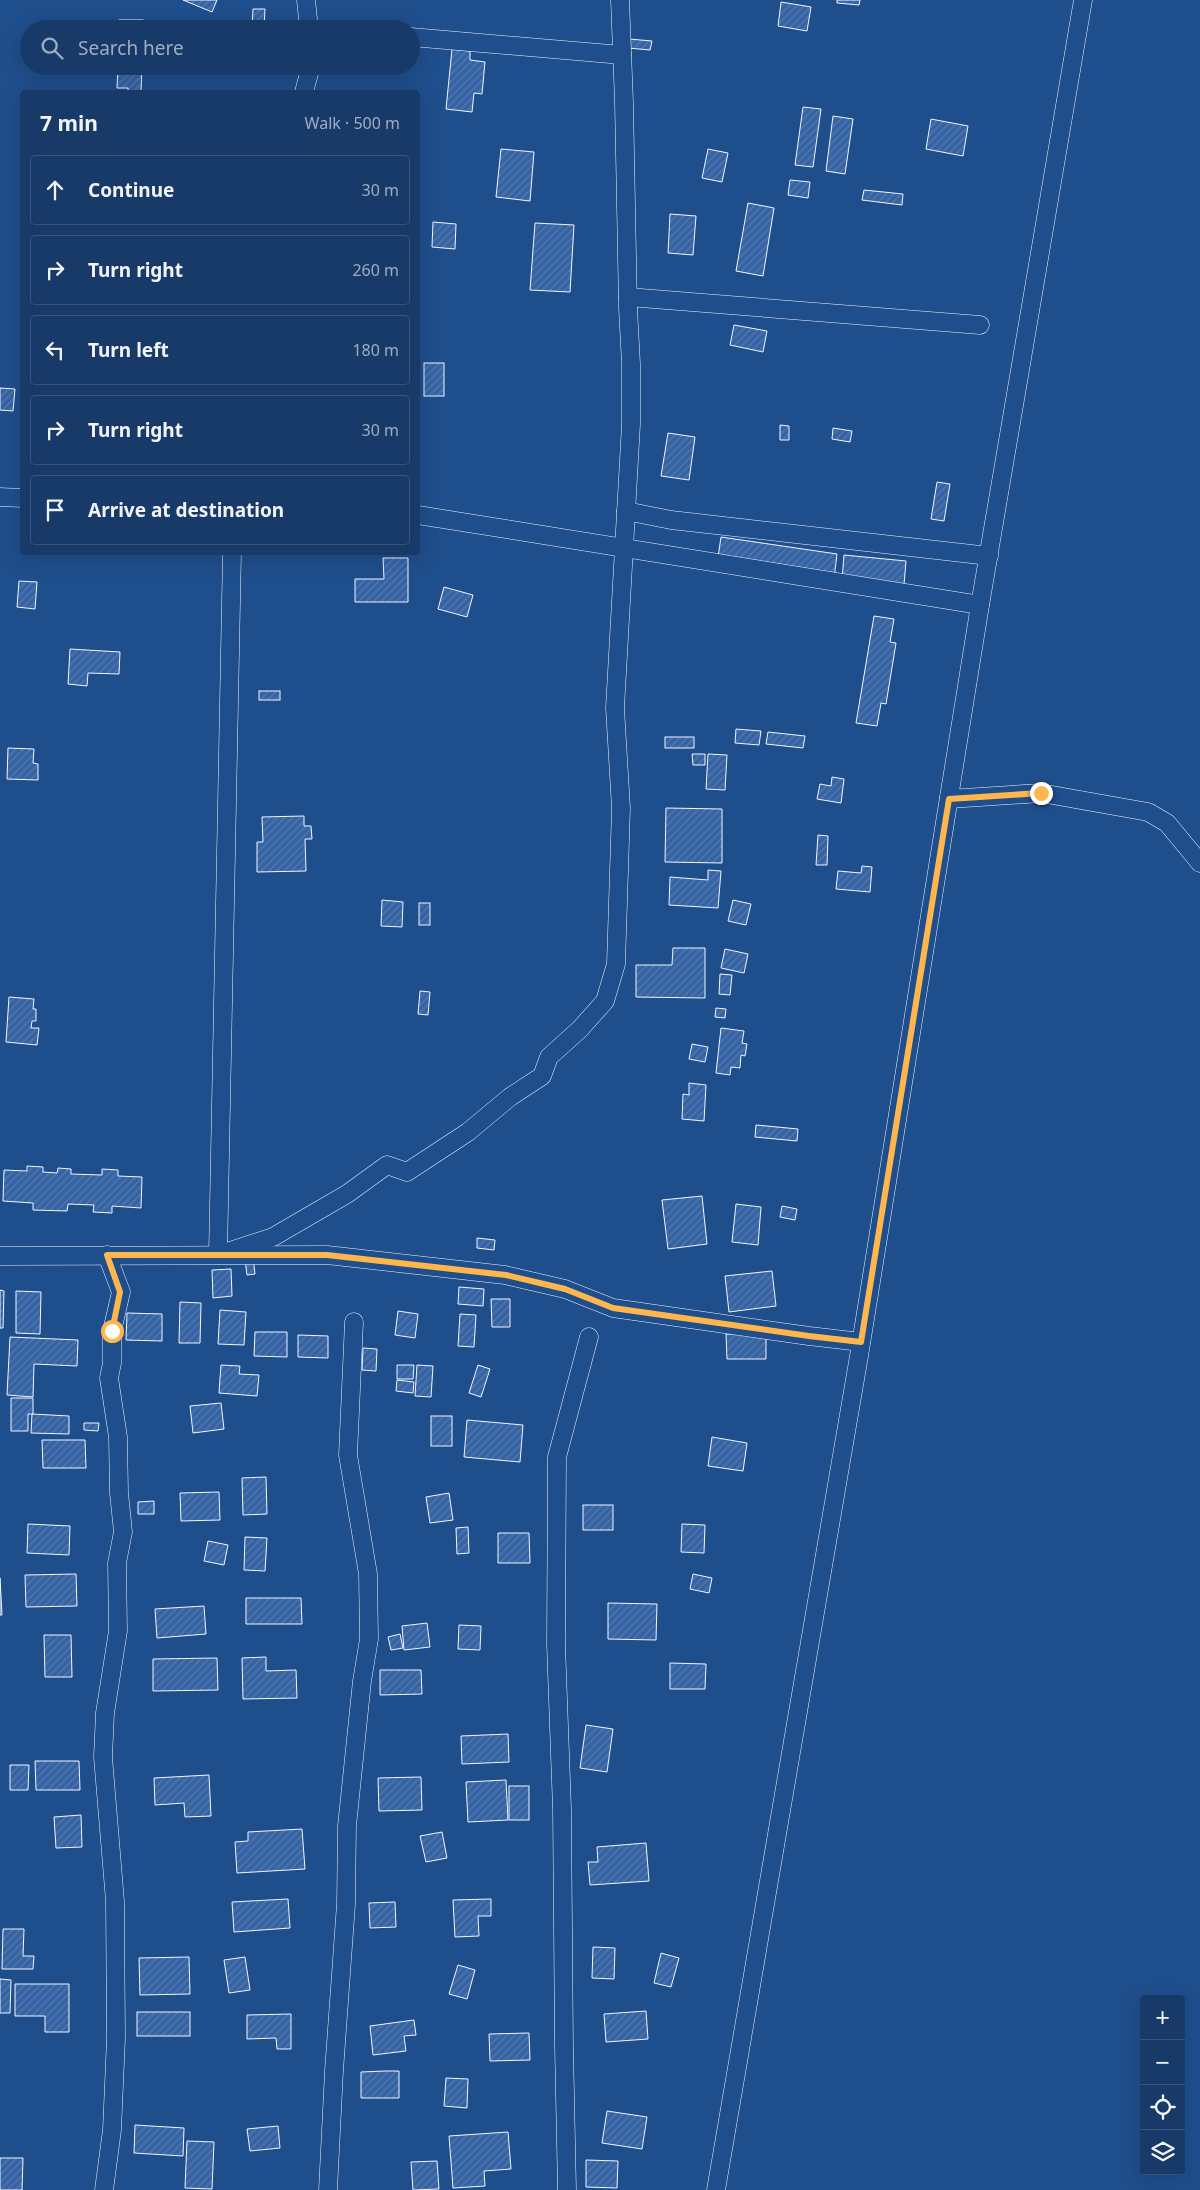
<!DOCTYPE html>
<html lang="en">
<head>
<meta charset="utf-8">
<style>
  :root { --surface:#173a69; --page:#244571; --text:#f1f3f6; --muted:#9eadc0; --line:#36547d }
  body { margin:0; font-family:"Noto Sans",sans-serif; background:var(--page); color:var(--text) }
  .controls { position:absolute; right:15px; bottom:15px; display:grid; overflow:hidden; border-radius:5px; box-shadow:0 5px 20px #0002 }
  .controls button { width:45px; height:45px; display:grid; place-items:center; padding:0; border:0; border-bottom:1px solid var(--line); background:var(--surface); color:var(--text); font:25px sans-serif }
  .stop { position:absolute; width:15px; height:15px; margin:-11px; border:4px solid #ffb74d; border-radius:50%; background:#fff }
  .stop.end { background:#ffb74d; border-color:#fff; box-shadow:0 1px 5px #0008 }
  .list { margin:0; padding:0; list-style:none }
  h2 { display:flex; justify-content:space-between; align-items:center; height:65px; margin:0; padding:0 20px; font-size:21px }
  h2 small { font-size:16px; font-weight:400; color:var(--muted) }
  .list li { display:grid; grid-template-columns:32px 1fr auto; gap:15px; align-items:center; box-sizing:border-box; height:70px; margin:0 10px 10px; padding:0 10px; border:1px solid var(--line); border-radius:5px }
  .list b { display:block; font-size:19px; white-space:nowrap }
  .list em { font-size:16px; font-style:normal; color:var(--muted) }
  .icon { flex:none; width:28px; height:28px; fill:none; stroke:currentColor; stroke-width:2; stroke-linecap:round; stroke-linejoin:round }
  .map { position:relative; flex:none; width:1200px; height:2190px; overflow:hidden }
  .search { position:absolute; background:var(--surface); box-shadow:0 5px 20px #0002; left:20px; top:20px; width:400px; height:55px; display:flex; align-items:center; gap:12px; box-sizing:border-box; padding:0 18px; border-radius:28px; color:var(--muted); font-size:19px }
  .panel { position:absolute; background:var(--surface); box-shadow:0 5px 20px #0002; left:20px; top:90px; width:400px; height:465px; border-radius:5px }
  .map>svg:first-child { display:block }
  .building { fill:url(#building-hatch); stroke:#f2f6ff }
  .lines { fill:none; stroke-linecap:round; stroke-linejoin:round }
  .street-casing { stroke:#f2f6ff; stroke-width:19 }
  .street { stroke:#1f4e8c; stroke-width:18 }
  .route { stroke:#ffb74d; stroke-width:6 }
</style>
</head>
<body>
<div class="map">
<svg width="1200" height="2190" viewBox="0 0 1200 2190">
  <defs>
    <pattern id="building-hatch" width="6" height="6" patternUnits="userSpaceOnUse" patternTransform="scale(1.25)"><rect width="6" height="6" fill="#3563a3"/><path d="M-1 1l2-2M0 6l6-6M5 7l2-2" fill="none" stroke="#537ab1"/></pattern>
  </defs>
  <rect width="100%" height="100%" fill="#1f4e8c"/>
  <g class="building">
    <path d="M183,0H217L212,12Z"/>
    <path d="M837,0H860L859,5L837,3Z"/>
    <path d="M781,2L811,7L807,31L778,26Z"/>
    <path d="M253,9H265L264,28L252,27Z"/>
    <rect x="119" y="20" width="24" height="9"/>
    <path d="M629,39L652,41L650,50L628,48Z"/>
    <path d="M452,49L470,51V60L485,62L482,94L474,93L472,112L446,109Z"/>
    <path d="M118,66H142L141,92H128V88H117Z"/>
    <path d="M803,107L821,109L813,167L795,165Z"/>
    <path d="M833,116L853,119L845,174L826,171Z"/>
    <path d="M931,119L968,126L963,156L926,149Z"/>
    <path d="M501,149L534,152L530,201L496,197Z"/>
    <path d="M708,149L728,153L722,182L702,178Z"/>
    <path d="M790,180L810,182L808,198L788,195Z"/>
    <path d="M864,190L903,194L902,205L862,200Z"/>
    <path d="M748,203L774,208L763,276L736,271Z"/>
    <path d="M670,214L696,216L693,255L668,253Z"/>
    <path d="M433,222L456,224L455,249L432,247Z"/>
    <path d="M535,223L574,225L570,292L530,290Z"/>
    <path d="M734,325L767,331L763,352L730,345Z"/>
    <rect x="424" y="363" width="20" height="33"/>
    <path d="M0,388L15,389L13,411L0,410Z"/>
    <path d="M780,425L789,426V440H780Z"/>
    <path d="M833,428L852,431L850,442L832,439Z"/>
    <path d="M668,433L695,437L689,480L661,476Z"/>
    <path d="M937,482L950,484L944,521L931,519Z"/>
    <path d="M721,537L837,554L833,587L716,571Z"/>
    <path d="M844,555L906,561L904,585L842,580Z"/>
    <path d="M383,558H408V602H355V579H384Z"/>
    <path d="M19,581L37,582L35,609L17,607Z"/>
    <path d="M444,587L473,595L467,617L438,609Z"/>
    <path d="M874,616L894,619L890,642L896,643L886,704L881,703L877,726L856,723Z"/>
    <path d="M70,649L120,652L119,674L88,673L87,686L68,684Z"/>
    <rect x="259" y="691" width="21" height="9"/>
    <path d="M736,729L761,731L759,745L735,743Z"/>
    <path d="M768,732L805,736L803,748L766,744Z"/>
    <rect x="665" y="737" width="29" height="11"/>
    <path d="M8,748L34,749L33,763L38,764V780L7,779Z"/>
    <path d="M692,754H705V765H693Z"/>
    <path d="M708,754L727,755L725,790L706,789Z"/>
    <path d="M832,777L844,779L841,803L817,799L820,784L831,786Z"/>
    <path d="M666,808L722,809V863L665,862Z"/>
    <path d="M304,816V826H311L312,839H305L306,871L257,872V842H263L262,817Z"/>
    <path d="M818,835L828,836L827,865H816Z"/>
    <path d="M862,866L872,867L870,892L836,889L838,871L861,873Z"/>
    <path d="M708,870L721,871L718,908L669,905L670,877L708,880Z"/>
    <path d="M382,900L403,902L402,927L381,926Z"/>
    <path d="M733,900L751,904L746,925L728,921Z"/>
    <rect x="419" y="903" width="11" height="22"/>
    <path d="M673,948H705V998L636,997V965H672Z"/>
    <path d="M725,949L748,954L744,973L721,968Z"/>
    <path d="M720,974L732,975L730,995L719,994Z"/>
    <path d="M420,991L430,992L428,1015L418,1014Z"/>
    <path d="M9,997L34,999L33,1009H36V1021H32L31,1028H39L37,1045L6,1042Z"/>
    <path d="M716,1008L726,1009L725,1018L715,1017Z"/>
    <path d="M721,1028L744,1031L742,1043L747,1044L745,1056L741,1055L740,1068L731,1067L730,1075L716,1073Z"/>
    <path d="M692,1044L708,1047L705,1062L689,1059Z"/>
    <path d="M689,1083L706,1085L704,1121L682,1119L683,1094L689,1095Z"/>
    <path d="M756,1125L798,1129L797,1141L755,1137Z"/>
    <path d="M27,1166L43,1167V1172L57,1173L58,1168L71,1169V1174L102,1175V1169L118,1170V1176L142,1177L141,1208L112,1206V1213L93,1212L94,1205L68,1204L67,1211L33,1210V1203L3,1201L4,1170L27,1171Z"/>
    <path d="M702,1196L707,1244L668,1249L662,1200Z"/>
    <path d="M736,1204L761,1207L758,1245L732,1242Z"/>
    <path d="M782,1206L797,1209L795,1220L780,1217Z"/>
    <path d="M477,1238L495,1240L494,1250L477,1248Z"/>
    <path d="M253,1258L255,1274L247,1275L245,1259Z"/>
    <path d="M231,1269L232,1296L213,1298L212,1270Z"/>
    <path d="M772,1271L776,1306L729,1312L725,1276Z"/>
    <path d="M459,1287L484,1289L483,1306L458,1304Z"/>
    <path d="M0,1290L4,1291L3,1328H0Z"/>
    <path d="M16,1291L41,1292L40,1334L16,1333Z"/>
    <path d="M491,1299H510V1327H492Z"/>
    <path d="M180,1302L201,1303L200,1343H179Z"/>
    <path d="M220,1310L246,1312L244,1345L218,1344Z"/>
    <path d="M398,1311L418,1314L415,1338L395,1335Z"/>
    <path d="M127,1313L162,1314V1341L126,1340Z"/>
    <path d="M460,1314L476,1315L474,1347L458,1346Z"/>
    <path d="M255,1332H287V1357L254,1356Z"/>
    <path d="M726,1334H766V1359H727Z"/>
    <path d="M298,1335L328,1336V1358L298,1357Z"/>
    <path d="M10,1337L78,1340L77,1366L34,1364L33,1397L7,1395Z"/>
    <path d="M363,1348L377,1349L376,1371L362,1370Z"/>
    <path d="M221,1365L240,1366L239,1374L259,1375L257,1396L219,1393Z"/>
    <path d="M397,1365H414L413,1379H397Z"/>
    <path d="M417,1365L433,1366L431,1397L415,1396Z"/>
    <path d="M478,1365L490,1369L481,1397L469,1393Z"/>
    <path d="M397,1380L414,1382L413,1393L396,1391Z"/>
    <path d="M11,1398H33V1414H28V1431H11Z"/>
    <path d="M221,1403L224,1429L193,1433L190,1406Z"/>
    <path d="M32,1414L69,1416V1434L31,1433Z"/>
    <rect x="431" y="1416" width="21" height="30"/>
    <path d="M467,1420L523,1425L520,1462L464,1457Z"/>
    <path d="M84,1423H99L98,1431L84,1430Z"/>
    <path d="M712,1437L747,1443L743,1471L708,1466Z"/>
    <path d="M42,1440H85L86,1468H43Z"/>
    <path d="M266,1477L267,1514L243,1515L242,1478Z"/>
    <path d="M219,1492L220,1520L181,1521L180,1493Z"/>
    <path d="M449,1493L453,1520L430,1523L426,1497Z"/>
    <path d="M154,1501V1514H138V1502Z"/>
    <rect x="583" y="1505" width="30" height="25"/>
    <path d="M28,1524L70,1526L69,1555L27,1553Z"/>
    <path d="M682,1524L705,1525L704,1553L681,1552Z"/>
    <path d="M468,1527L469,1553L457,1554L456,1528Z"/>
    <path d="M498,1533H529L530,1563H498Z"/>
    <path d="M245,1537L267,1538L265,1571L244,1570Z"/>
    <path d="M208,1541L228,1545L224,1565L204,1561Z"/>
    <path d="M76,1574L77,1606L26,1607L25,1575Z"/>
    <path d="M693,1574L712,1578L709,1593L690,1589Z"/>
    <path d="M0,1578L2,1615H0Z"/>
    <path d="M246,1598H301L302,1624H246Z"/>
    <path d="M608,1603L657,1604L656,1640L608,1639Z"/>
    <path d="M204,1606L206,1634L157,1638L155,1609Z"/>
    <path d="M427,1623L430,1647L404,1650L402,1626Z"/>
    <path d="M459,1625L481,1626L480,1650L458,1649Z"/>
    <path d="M400,1634L403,1648L391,1650L388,1637Z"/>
    <path d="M44,1635H71L72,1677H45Z"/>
    <path d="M266,1657V1671L296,1670L297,1698L243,1699L242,1658Z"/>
    <path d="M217,1658L218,1690L153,1691V1659Z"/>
    <path d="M670,1663L706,1664L705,1689H670Z"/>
    <path d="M380,1670H421L422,1694L380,1695Z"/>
    <path d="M586,1725L613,1729L607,1772L580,1768Z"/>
    <path d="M508,1734L509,1762L462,1764L461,1736Z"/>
    <path d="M35,1761H79L80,1790H36Z"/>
    <path d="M10,1765H29L28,1790H10Z"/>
    <path d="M209,1775L211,1816L185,1817L184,1803L155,1805L154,1778Z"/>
    <path d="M421,1777L422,1810L379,1811L378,1778Z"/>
    <path d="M506,1780L508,1820L468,1822L466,1782Z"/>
    <rect x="509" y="1786" width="20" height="34"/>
    <path d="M81,1815L82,1847L56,1848L54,1817Z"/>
    <path d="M302,1829L305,1869L237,1873L235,1842L248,1841V1832Z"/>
    <path d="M442,1832L447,1858L426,1862L420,1836Z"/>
    <path d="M646,1843L649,1881L590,1885L588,1862H598L597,1847Z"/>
    <path d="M288,1899L290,1928L234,1932L232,1902Z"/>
    <path d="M491,1899V1916H478L479,1936L455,1937L453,1900Z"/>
    <path d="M395,1902L396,1927L370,1928L369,1903Z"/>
    <path d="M3,1929H24L23,1956H34L33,1969H2Z"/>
    <path d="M593,1947L615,1948L614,1979L592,1978Z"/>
    <path d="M661,1953L679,1958L671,1987L654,1983Z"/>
    <path d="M189,1957L190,1994L140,1995L139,1958Z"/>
    <path d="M245,1957L250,1990L229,1993L224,1960Z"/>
    <path d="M458,1965L475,1970L467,1999L449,1994Z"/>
    <path d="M0,1979L11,1980L10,2013H0Z"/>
    <path d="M15,1984H69V2032H45V2016H15Z"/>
    <path d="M646,2011L648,2039L606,2042L604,2014Z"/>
    <rect x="137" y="2012" width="53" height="24"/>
    <path d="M291,2014V2049H277L276,2038L247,2039V2015Z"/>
    <path d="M414,2020L416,2035L404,2036L406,2051L373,2055L370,2026Z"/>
    <path d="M529,2033L530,2060L490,2061L489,2034Z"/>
    <path d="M385,2071H399V2098H361V2072Z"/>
    <path d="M446,2078L468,2079L467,2108L444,2106Z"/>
    <path d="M607,2111L647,2117L642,2149L602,2143Z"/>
    <path d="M135,2125L184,2128L183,2156L134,2153Z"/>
    <path d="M278,2126L280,2148L250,2151L247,2129Z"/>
    <path d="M508,2132L511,2169L484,2171L485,2186L453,2188L449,2136Z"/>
    <path d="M187,2141L214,2142L212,2189L185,2188Z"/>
    <path d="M0,2158H23L22,2190H0Z"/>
    <path d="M586,2160L618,2161L617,2188L586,2187Z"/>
    <path d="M437,2161L439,2189L413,2190L411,2162Z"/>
  </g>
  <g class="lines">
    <g class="street-casing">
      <g id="street">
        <path d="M306,0L309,29"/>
        <path d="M411,37L622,55"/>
        <path d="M304,92L311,66"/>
        <path d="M628,297L980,325"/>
        <path d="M0,497L22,498"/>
        <path d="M626,511L671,520L989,556"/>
        <path d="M418,515L980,605"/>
        <path d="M232,552L218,1255L273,1237L347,1194L387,1165L407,1172L468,1132L510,1097L542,1076L549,1057L580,1029L605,1001L616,964L621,808L615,708L631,424V364L628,308L624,102L620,0"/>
        <path d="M949,799L1041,793L1148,812L1167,823L1200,863"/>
        <path d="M0,1256L327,1255L505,1275L565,1289L613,1308L809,1336L861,1342"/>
        <path d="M104,2190L112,2130L116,2038L115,1901L103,1757L105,1713L118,1631L117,1563L123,1532L119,1493L118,1437L109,1378L112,1363V1331L121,1292L107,1255"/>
        <path d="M328,2190L334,2071L346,1904L347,1826L362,1681L369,1639L368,1574L348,1455L354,1322"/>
        <path d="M567,2190L564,2047L562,1809L556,1644L557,1457L589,1337"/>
        <path d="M716,2190L859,1356L980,605L1083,0"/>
      </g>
    </g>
    <use href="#street" class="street"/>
  </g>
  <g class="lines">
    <path class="route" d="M112,1331L120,1292L107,1255H327L506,1275L565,1289L613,1308L809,1336L861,1342L949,799L1041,793"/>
  </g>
</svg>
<div class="controls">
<button>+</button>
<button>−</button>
<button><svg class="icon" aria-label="locate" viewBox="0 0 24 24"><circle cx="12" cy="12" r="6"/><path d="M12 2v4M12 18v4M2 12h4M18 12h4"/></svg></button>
<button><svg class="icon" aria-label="layers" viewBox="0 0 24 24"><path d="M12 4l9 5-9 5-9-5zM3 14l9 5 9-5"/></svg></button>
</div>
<div class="stop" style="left:112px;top:1331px"></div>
<div class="stop end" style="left:1041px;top:793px"></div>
<div class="search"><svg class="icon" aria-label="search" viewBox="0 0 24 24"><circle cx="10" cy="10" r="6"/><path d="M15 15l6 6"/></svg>Search here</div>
<section class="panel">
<h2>7 min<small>Walk · 500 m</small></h2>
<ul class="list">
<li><svg class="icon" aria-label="ahead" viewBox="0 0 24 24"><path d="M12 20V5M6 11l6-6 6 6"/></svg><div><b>Continue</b></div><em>30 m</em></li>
<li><svg class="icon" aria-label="right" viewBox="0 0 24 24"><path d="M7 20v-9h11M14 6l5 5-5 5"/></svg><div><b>Turn right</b></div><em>260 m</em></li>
<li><svg class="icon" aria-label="left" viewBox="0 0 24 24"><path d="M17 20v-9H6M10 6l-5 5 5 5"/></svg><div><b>Turn left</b></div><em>180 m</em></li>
<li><svg class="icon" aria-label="right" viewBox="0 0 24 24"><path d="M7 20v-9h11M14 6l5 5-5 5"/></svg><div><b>Turn right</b></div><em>30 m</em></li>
<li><svg class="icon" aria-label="arrive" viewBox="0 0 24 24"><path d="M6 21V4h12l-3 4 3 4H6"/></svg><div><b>Arrive at destination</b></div></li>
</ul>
</section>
</div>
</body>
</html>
